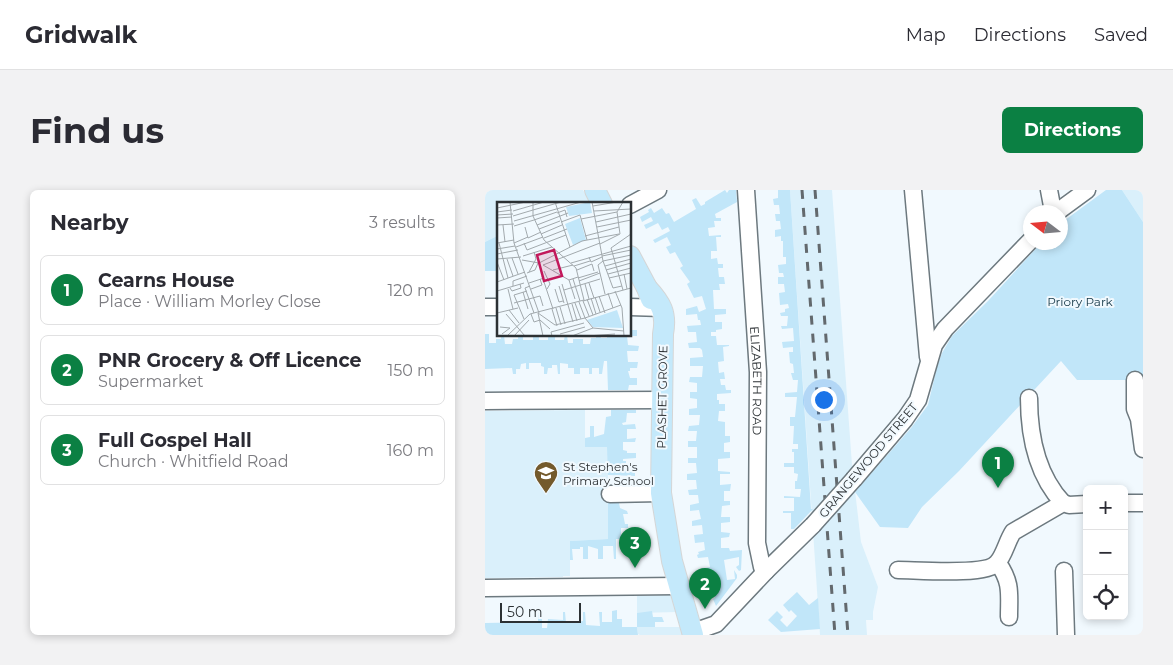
<!DOCTYPE html>
<html lang="en">
<head>
<meta charset="utf-8">
<style>
  :root { --surface:#fff; --page:#f2f2f3; --text:#2b2b33; --muted:#7c7c81; --line:#e1e1e2; --accent:#0b8043 }
  body { margin:0; font-family:Montserrat,sans-serif; background:var(--page); color:var(--text) }
  .controls { position:absolute; right:15px; bottom:15px; display:grid; overflow:hidden; border-radius:8px; box-shadow:0 2px 8px #0003 }
  .controls button { width:45px; height:45px; display:grid; place-items:center; padding:0; border:0; border-bottom:1px solid var(--line); background:var(--surface); color:var(--text); font:25px sans-serif }
  .compass { position:absolute; left:538px; top:15px; width:45px; height:45px; border-radius:50%; background:var(--surface); box-shadow:0 2px 8px #0003; rotate:286deg }
  .scale { position:absolute; left:15px; bottom:12px; width:81px; box-sizing:border-box; padding-left:5px; border:2px solid #2c3134; border-top:0; font-size:14px; line-height:18px; white-space:nowrap; color:#2c3134; -webkit-text-stroke:4px #f1f9fe; paint-order:stroke }
  .you { position:absolute; left:338px; top:209px; width:18px; height:18px; margin:-12px; border:4px solid #fff; border-radius:50%; background:#1a73e8; box-shadow:0 0 0 8px #1a73e833 }
  .badge { display:grid; place-items:center; width:32px; height:32px; border-radius:50%; background:var(--accent); color:#fff; font-size:16px; font-weight:700 }
  .pin { position:absolute; translate:-50% -41px; filter:drop-shadow(0 1px 2px #0008) }
  .pin::after { content:''; position:absolute; top:26px; width:18px; height:15px; background:inherit; clip-path:polygon(0 0,100% 0,50% 100%) }
  .list { margin:0; padding:0; list-style:none }
  h2 { display:flex; justify-content:space-between; align-items:center; height:65px; margin:0; padding:0 20px; font-size:21px }
  h2 small { font-size:16px; font-weight:400; color:var(--muted) }
  .list li { display:grid; grid-template-columns:32px 1fr auto; gap:15px; align-items:center; box-sizing:border-box; height:70px; margin:0 10px 10px; padding:0 10px; border:1px solid var(--line); border-radius:8px }
  .list b { display:block; font-size:19px; white-space:nowrap }
  .list p { margin:0; font-size:16px; white-space:nowrap; color:var(--muted) }
  .list em { font-size:16px; font-style:normal; color:var(--muted) }
  .icon { flex:none; width:28px; height:28px; fill:none; stroke:currentColor; stroke-width:2; stroke-linecap:round; stroke-linejoin:round }
  .map { position:relative; flex:none; width:658px; height:445px; overflow:hidden; border-radius:8px }
  header { display:flex; align-items:center; gap:30px; box-sizing:border-box; height:70px; padding:0 25px; background:var(--surface); border-bottom:1px solid var(--line) }
  header strong { font-size:24px }
  nav { display:flex; gap:28px; margin-inline-start:auto; font-size:18px }
  .intro { display:flex; align-items:center; justify-content:space-between; box-sizing:border-box; height:120px; padding:0 30px }
  h1 { margin:0; font-size:35px }
  .button { padding:12px 22px; border-radius:8px; background:var(--accent); color:#fff; font-size:18px; font-weight:700 }
  main { display:flex; gap:30px; padding:0 30px }
  aside { flex:1; background:var(--surface); border-radius:8px; box-shadow:0 2px 8px #0003 }
  .map>svg:first-child { display:block }
  .built { fill:#daf0fb }
  .green { fill:#c1e6f9 }
  .lines { fill:none; stroke-linecap:round; stroke-linejoin:round }
  .minor-casing { stroke:#6d797f; stroke-width:19 }
  .major-casing { stroke:#d5d6d6; stroke-width:22 }
  .minor { stroke:#fff; stroke-width:16 }
  .major { stroke:#c4e9fb; stroke-width:20 }
  .rail { stroke:#63696d; stroke-width:3; stroke-dasharray:9 9; stroke-linecap:butt }
  .minor-bridge-casing { stroke:#6d797f; stroke-width:19; stroke-linecap:butt }
  .minor-bridge { stroke:#fff; stroke-width:16 }
  .labels { text-anchor:middle; dominant-baseline:central; stroke-width:4; stroke-linejoin:round; paint-order:stroke }
  .park-label { font-size:12px; fill:#113545; stroke:#f1f9fe }
  .street-label { font-size:12px; fill:#2c3134; stroke:#f1f9fe }
  .poi-label { font-size:12px; fill:#2c3134; stroke:#f1f9fe; text-anchor:start }
  .inset-road { fill:none; stroke:#a2a9ad; stroke-width:1 }
  .view { fill:#c2185b; fill-opacity:0.15; stroke:#c2185b; stroke-width:2.5 }
  .inset-edge { fill:none; stroke:#2c3134; stroke-width:2.5 }
</style>
</head>
<body>
<header>
<strong>Gridwalk</strong>
<nav><a>Map</a><a>Directions</a><a>Saved</a></nav>
</header>
<div class="intro"><h1>Find us</h1><a class="button">Directions</a></div>
<main>
<aside>
<h2>Nearby<small>3 results</small></h2>
<ul class="list">
<li><span class="badge">1</span><div><b>Cearns House</b><p>Place · William Morley Close</p></div><em>120 m</em></li>
<li><span class="badge">2</span><div><b>PNR Grocery &amp; Off Licence</b><p>Supermarket</p></div><em>150 m</em></li>
<li><span class="badge">3</span><div><b>Full Gospel Hall</b><p>Church · Whitfield Road</p></div><em>160 m</em></li>
</ul>
</aside>
<div class="map">
<svg width="658" height="445" viewBox="0 0 658 445">
  <rect width="100%" height="100%" fill="#f1f9fe"/>
  <g class="built">
    <path d="M0,0H98L106,14H14V45L0,52Z"/>
    <path d="M305,0H347L367,275L376,352L393,397L388,422V430H381L382,445H335Z"/>
    <path d="M637,0H658V32Z"/>
    <path d="M100,220V256L123,257V349L85,351V386H78V387L0,388V221Z"/>
    <path d="M186,405L192,422L152,423V406Z"/>
    <path d="M152,437H197L198,445H155L153,444Z"/>
  </g>
  <g class="green">
    <path d="M240,0L242,3L244,0H251L252,12L230,24L231,28H236V31H229L230,37L223,38L224,46L236,45V47H231L232,61H226V69L232,68L233,74H238V78H233L234,87H239L240,94H234L235,100H228L229,119H241V124L230,125V132H237V139L231,140V142H226V146H231L232,155H244V156L238,157L239,171L233,172L234,183L239,182L240,189H235L236,195H240L241,200H246V203L232,204V210H234V214H240V221H234L233,231L240,232V246H245V252L239,253V262H245V268L233,269V281L245,282V284H235V295L246,294L245,301H239V311H245V315L237,316L236,327H245V332L236,333V342L245,343L244,347L236,348V358H244L245,361L257,360L256,380L254,381L251,377L254,375V367L239,370L242,390L250,389L249,380L252,385V388L231,416L228,409L230,408L229,404L222,403H229V400H221L220,397L230,394L227,383L218,385L216,379L225,377L223,367L213,368L212,365L214,364L213,362L220,360L219,352L210,353L209,345L218,344L217,335L207,336V331L216,329L214,320L205,321V315L214,313L213,305H204L203,300L212,299L211,290H202V284L212,283L211,273H203V268H212V257H203V251H211L212,241H203L204,236L214,235L215,225H204V219L212,218V209L205,208V202H212V193L204,192L205,187H217L218,176H205V168L218,167L217,160L215,158H204L203,153L212,152L211,142H203L202,136L216,135L215,130H213L212,124L201,125V119L212,116L214,122L221,119L217,106L209,108L202,94L205,92L195,78L198,76L190,62L185,64L181,57L186,55L182,47L170,53L168,50L185,41L183,37L177,40L173,33L161,39L159,35L168,31L166,27L157,32L155,27L164,22L163,20L166,18L169,23L177,18L181,24L184,23L189,32L211,19L207,10L211,8L216,16L220,14V12Z"/>
    <path d="M293,0H305L326,319H328L309,339H306V323H298V321H309V308H299V306L315,307L316,299H310V291H312L313,284L309,283V277H299V273H309V262H307V259H313V254H308L309,236H305V227H310L312,207H300V203L312,202L313,190H308L306,183H309L308,174L305,173L304,162H308V157L298,158L297,152L309,151L308,138L297,139L296,136H302L303,126H296L295,123L300,122V119L304,118L303,114L295,115L294,103L300,102L299,94H293V87H299L298,83H294L293,75L301,74V67H298V51H296V46L290,47V40L296,39L295,31H291L290,24H295L294,15H289L288,9L293,8Z"/>
    <path d="M621,0H637L658,32V190H592L576,171L474,281L437,317L423,338L395,337L370,302L426,238L443,215L452,177L457,163L467,146L503,111L556,53L576,52V33Z"/>
    <path d="M14,45L13,91H11V81H0V52Z"/>
    <path d="M145,140H152V146H142L143,155L154,156L153,161H142L143,172H153L152,178H145V181H143L145,188H152V195H144L143,200H123L122,171H119L117,184H114V178H107V184H104V178H95V184H89V178H83V174L75,173V184H73L72,175H67V178H63L62,184H59V177L56,176V173H44V179H41V173L36,174L35,179H31V184H28L27,178L0,179V144H4V153H11V149H16V145H19L20,154H27L28,149H33V145H38V150H48V145H54V150H63V145H70V150H79L80,145H82L83,153H88V149H98V154H105L106,148H111V145H115L116,148H122V145H145Z"/>
    <path d="M126,220H151V223H142L141,232L137,233L138,235L150,234L151,239H142V249L151,248L150,252H138V260L142,261V263H151V268L138,269V271H141V282H150V286L123,285L122,257H100V248L105,247V236H109V247L119,244L121,227L126,226Z"/>
    <path d="M123,313H134L135,318L142,321L143,324H138L140,334H143V338H136V346H140L141,349H131V369H129L128,356H118V369H113V359L103,356V369H98V357H95V359H87L88,370H85V351L123,349Z"/>
    <path d="M312,402L324,415L333,408L335,439L296,442L283,430L292,421L298,427L295,430L302,437L312,426L306,420L304,422L298,415Z"/>
    <path d="M132,420V429H137V437H152V423L167,421L168,427H177L179,432H170V437H152L153,445H0V433L53,432V423H57V438H62L63,429L78,430V422H80L81,433L98,431V422H100L101,435L115,436L114,422H117V432H127V421Z"/>
  </g>
  <g class="lines">
    <g class="minor-casing">
      <g id="minor">
        <path id="s1" d="M261,0L273,182L272,353L277,377L281,381"/>
        <path d="M428,0L443,167"/>
        <path d="M564,0L567,16L573,22"/>
        <path d="M145,15L173,0"/>
        <path d="M572,22L602,0"/>
        <path d="M0,117H14"/>
        <path d="M145,117L177,118"/>
        <path d="M650,190V219L654,229L658,259"/>
        <path d="M544,208C544,245 551,284 578,313"/>
        <path d="M0,211L177,210"/>
        <path d="M369,289L420,229L433,210L449,155L460,139L546,50"/>
        <path d="M125,304L176,303"/>
        <path d="M639,313H658"/>
        <path d="M513,373C527,393 524,404 524,427"/>
        <path d="M413,380C432,380 501,386 512,373C519,366 522,351 528,342L578,313L584,315L602,314"/>
        <path d="M579,381L581,445"/>
        <path d="M0,398L194,396"/>
        <path d="M208,442L231,434L281,381L328,335"/>
      </g>
    </g>
    <g class="major-casing">
      <g id="major">
        <path d="M110,0L117,14"/>
        <path d="M145,66L162,98L166,109"/>
        <path d="M162,98C176,113 182,123 178,144L176,303L187,371L208,445"/>
      </g>
    </g>
    <use href="#minor" class="minor"/>
    <use href="#major" class="major"/>
    <g class="rail">
      <path d="M317,0L350,445"/>
      <path d="M330,0L363,445"/>
    </g>
    <g class="minor-bridge-casing">
      <path id="minor-bridge" d="M328,335L369,289"/>
    </g>
    <use href="#minor-bridge" class="minor-bridge"/>
  </g>
  <defs>
    <g id="school-pin" transform="scale(1.25)"><path d="M0 17L-7.5 6A9.5 9.5 0 1 1 7.5 6Z" fill="#745a2c" stroke="#f1f9fe"/><path d="M0-5L7-2L0 1L-7-2ZM-4 1L0 2.5L4 1V4Q0 6-4 4Z" fill="#fff"/></g>
  </defs>
  <g fill-rule="evenodd">
    <use href="#school-pin" x="61" y="283"/>
  </g>
  <g class="labels">
    <g class="park-label">
      <text x="595" y="111">Priory Park</text>
    </g>
    <g class="street-label">
      <text stroke="none"><textPath href="#s1" startOffset="191">ELIZABETH ROAD</textPath></text>
      <text transform="translate(177 207) rotate(-89)">PLASHET GROVE</text>
      <text transform="translate(383 270) rotate(-50)">GRANGEWOOD STREET</text>
    </g>
    <g class="poi-label">
      <text x="78" y="276">St Stephen's<tspan x="78" dy="14">Primary School</tspan></text>
    </g>
  </g>
  <g transform="translate(12 12)">
    <rect width="134" height="134" fill="#f1f9fe"/>
    <path d="M93,0L95,11L72,14L69,5ZM83,16L89,38L76,43L68,22ZM120,108L126,126L96,125L90,118Z" fill="#c1e6f9"/>
    <path class="inset-road" d="M13,0L17,41L42,111M36,0V14L47,38L79,66L87,98M58,0L73,45M95,0L106,59L101,63L108,92M96,4L120,0M0,6L29,0M36,8L64,0M16,9L47,0M97,9L134,7M0,10L15,8M60,11L68,8L70,15M0,13L16,12M16,14L36,8M0,16L15,15M84,17L120,10M37,18L60,10M17,19L84,0M64,20L83,13L90,38M99,20L134,12M0,23L17,22M6,23L8,40M40,23L71,11M17,24L37,18M28,25L31,36L44,30M100,25L134,18M42,27L63,19M44,32L65,23M88,34L122,25M47,36L70,27M0,41L17,38M2,41L11,76M17,41L31,35M27,41L30,48L69,33M103,42L123,32L120,10L126,0M19,45L46,35M0,47L18,44M0,52L21,48M26,54L55,45M105,54L134,48M92,55L94,60L105,55M15,56L21,72M0,57L24,55M10,57L16,74M25,58L42,61L85,39L122,32M106,59L116,86L125,84M106,59L134,53M0,60L7,78M74,61L134,44M46,63L103,41M46,63L72,78L81,75M77,64L93,59M108,64L134,57M56,68L76,63M80,68L95,62L97,69M109,68L134,61M47,69L53,82L50,87M32,70L39,57L37,50M30,71L38,68L41,61M111,72L134,66M127,72L130,87M45,74L56,107M81,76L101,70M112,76L134,71M76,77L83,99M72,78L78,97M82,79L103,71M0,80L28,70M32,81L47,76M92,81L97,96M65,82L71,103M88,82L92,97M16,84V79L30,74M33,84L28,86L37,111M62,84L67,101M13,86L15,89L24,86L23,82M11,87L16,107M34,87L45,83L43,77M58,87L62,100L66,99M67,88L103,77M126,88L114,46L134,32M0,89L27,81M118,89L125,106L127,134M26,90L31,107M111,91L116,106M102,94L108,111M98,95L103,110M94,96L99,112M90,97L96,113M86,99L92,114M86,99L134,86M82,100L88,116L124,103M17,101L43,94L46,104M78,101L84,117M75,102L80,119M71,103L76,120M63,105L68,122M59,106L64,123M55,107L60,124M12,108L22,121M0,111L21,106M41,111L46,134M41,111L58,123L88,116L96,126L127,129M9,112L28,134M34,112L37,120L43,118L53,127M27,117L17,93L30,89M3,125L13,126L5,132M63,132L88,125M10,134L33,112L87,98M17,134L32,118M55,134L54,130L87,121M75,134L96,126M90,134L118,132"/>
    <path class="view" d="M57,48L65,74L47,79L40,53Z"/>
    <rect width="134" height="134" class="inset-edge"/>
  </g>
</svg>
<div class="controls">
<button>+</button>
<button>−</button>
<button><svg class="icon" aria-label="locate" viewBox="0 0 24 24"><circle cx="12" cy="12" r="6"/><path d="M12 2v4M12 18v4M2 12h4M18 12h4"/></svg></button>
</div>
<svg class="compass" viewBox="-18 -18 36 36"><path d="M0-13l5 13h-10z" fill="#e53935"/><path d="M0 13l5-13h-10z" fill="#7c7c81"/></svg>
<div class="scale">50 m</div>
<div class="you"></div>
<div class="pin badge" style="left:513px;top:298px">1</div>
<div class="pin badge" style="left:220px;top:419px">2</div>
<div class="pin badge" style="left:150px;top:378px">3</div>
</div>
</main>
</body>
</html>
